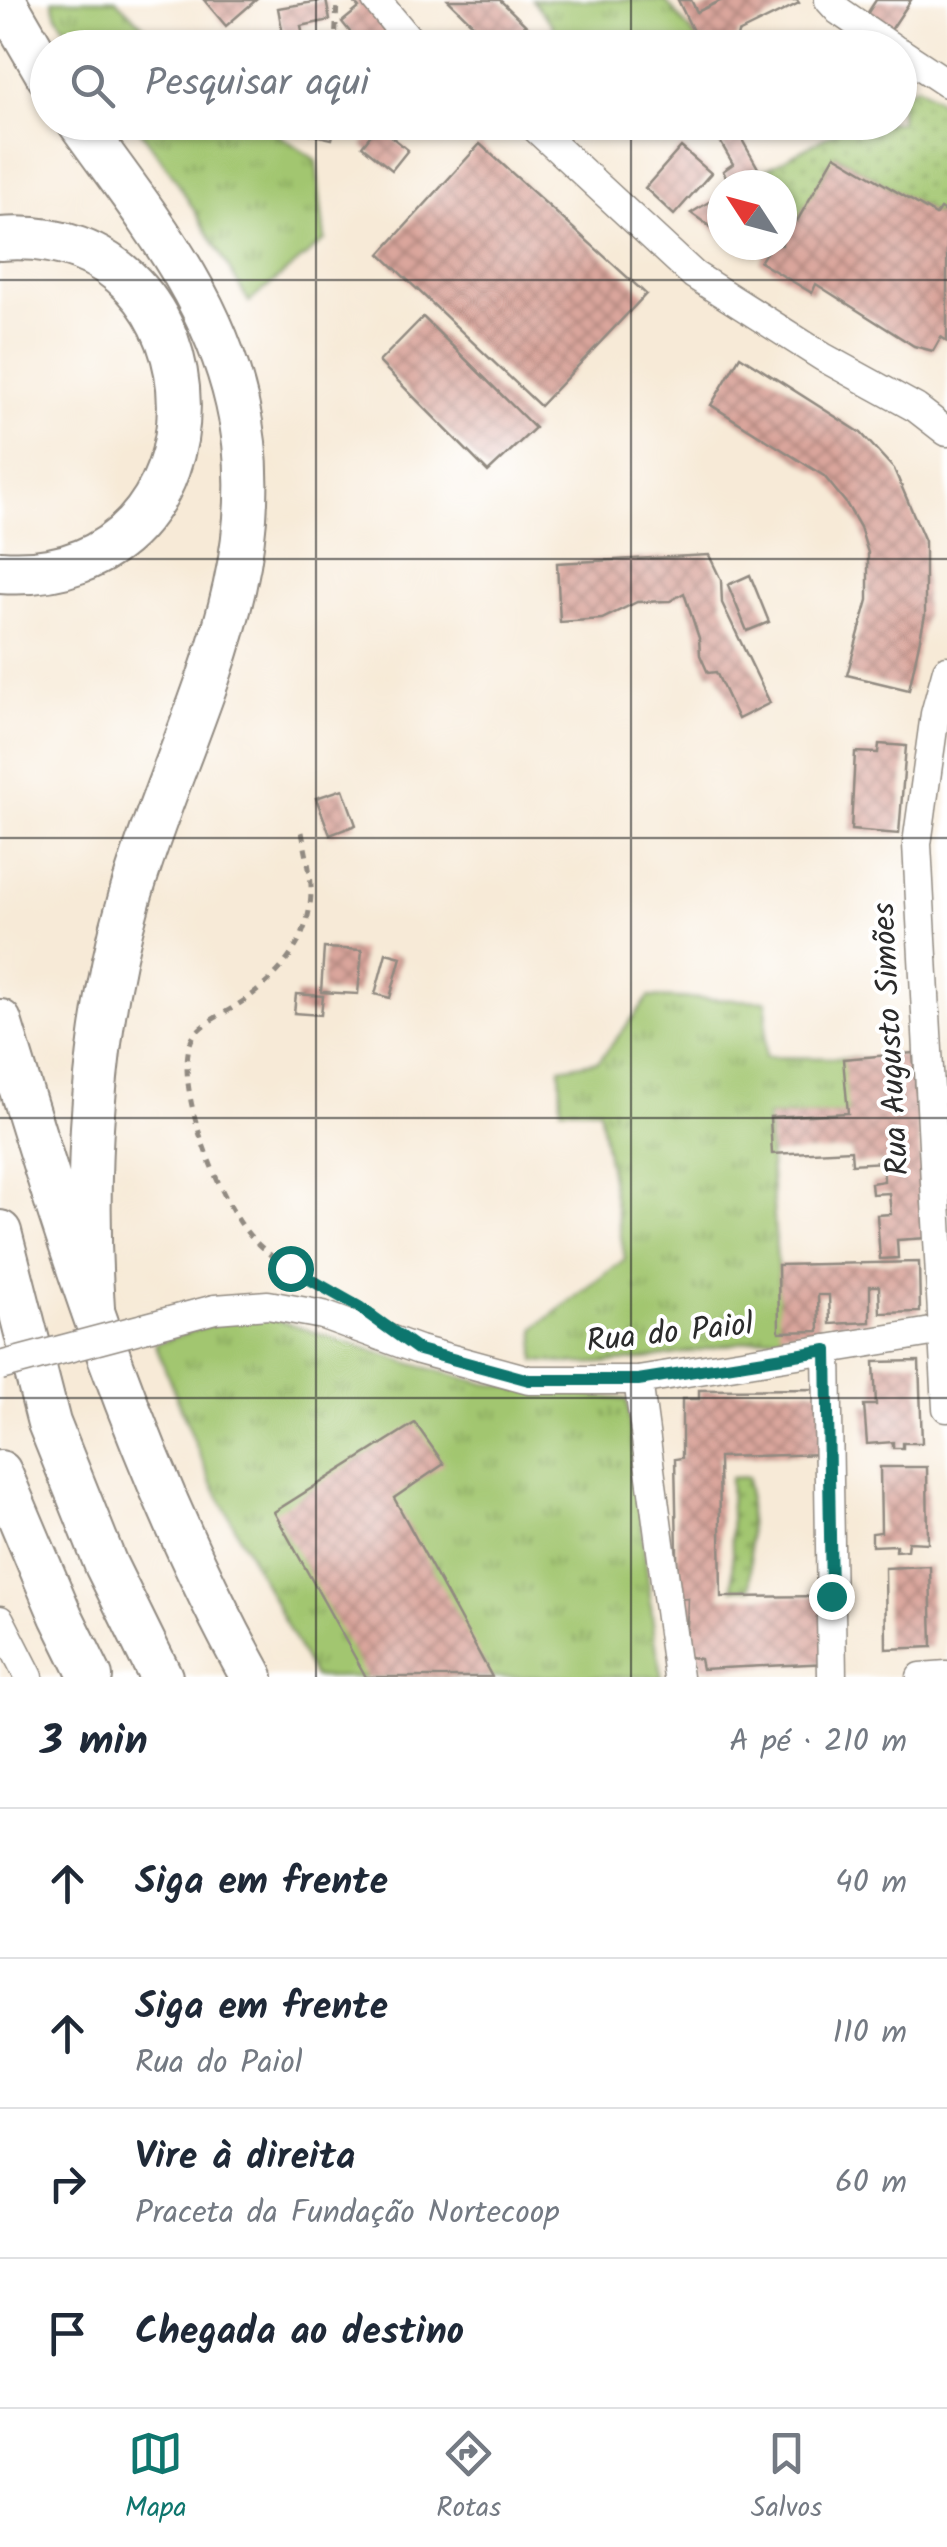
<!DOCTYPE html>
<html lang="pt">
<head>
<meta charset="utf-8">
<style>
  :root { --surface:#fff; --page:#f2f2f3; --text:#1f2937; --muted:#747a83; --line:#e0e1e3; --accent:#0f766e }
  body { margin:0; font-family:Kalam,sans-serif; background:var(--page); color:var(--text) }
  .compass { position:absolute; left:707px; top:170px; width:90px; height:90px; border-radius:50%; background:var(--surface); box-shadow:0 2px 8px #0004; rotate:306deg }
  .stop { position:absolute; width:30px; height:30px; margin:-22px; border:8px solid #0f766e; border-radius:50%; background:#fff }
  .stop.end { background:#0f766e; border-color:#fff; box-shadow:0 2px 10px #0008 }
  .list { margin:0; padding:0; list-style:none }
  h2 { display:flex; justify-content:space-between; align-items:center; height:130px; margin:0; padding:0 40px; font-size:42px }
  h2 small { font-size:32px; font-weight:400; color:var(--muted) }
  .list li { display:grid; grid-template-columns:65px 1fr auto; gap:30px; align-items:center; box-sizing:border-box; height:150px; padding:0 40px; border-top:2px solid var(--line) }
  .list b { display:block; font-size:38px; white-space:nowrap }
  .list p { margin:0; font-size:32px; white-space:nowrap; color:var(--muted) }
  .list em { font-size:32px; font-style:normal; color:var(--muted) }
  .icon { flex:none; width:55px; height:55px; fill:none; stroke:currentColor; stroke-width:2; stroke-linecap:round; stroke-linejoin:round }
  .map { position:relative; flex:none; width:947px; height:1677px; overflow:hidden }
  .search { position:absolute; background:var(--surface); box-shadow:0 2px 8px #0004; left:30px; right:30px; top:30px; height:110px; display:flex; align-items:center; gap:25px; box-sizing:border-box; padding:0 35px; border-radius:55px; color:var(--muted); font-size:38px }
  .sheet { height:730px; background:var(--surface) }
  nav { display:flex; justify-content:space-around; align-items:center; box-sizing:border-box; height:140px; border-top:2px solid var(--line); background:var(--surface); font-size:28px; color:var(--muted) }
  nav a { display:grid; justify-items:center; gap:5px }
  nav .on { color:var(--accent) }
  .map>svg:first-child { display:block }
  .grass { fill:url(#grass-tufts); stroke:#66784e; stroke-width:2.5 }
  .garden { fill:url(#garden-dots); stroke:#66784e; stroke-width:2.5 }
  .building { fill:url(#building-cross-hatch) }
  .lines { fill:none; stroke-linecap:round; stroke-linejoin:round }
  .minor-casing { stroke:#918a81; stroke-width:31 }
  .highway-casing { stroke:#918a81; stroke-width:46 }
  .path { stroke:#918a81; stroke-width:5; stroke-dasharray:8 8; stroke-linecap:butt }
  .minor { stroke:#fff; stroke-width:28 }
  .highway { stroke:#fff; stroke-width:42 }
  .minor-bridge-casing { stroke:#918a81; stroke-width:31; stroke-linecap:butt }
  .minor-bridge { stroke:#fff; stroke-width:28 }
  .route { stroke:#0f766e; stroke-width:12 }
  .grid { fill:none; stroke:#2b2b2b; stroke-width:2.5; stroke-opacity:0.55 }
  .labels { text-anchor:middle; dominant-baseline:central; stroke-width:8; stroke-linejoin:round; paint-order:stroke }
  .street-label { font-size:32px; fill:#2b2b2b; stroke:#fff }
</style>
</head>
<body>
<div class="map">
<svg width="947" height="1677" viewBox="0 0 947 1677">
  <defs>
    <pattern id="grass-tufts" width="24" height="20" patternUnits="userSpaceOnUse" patternTransform="scale(2.5)"><rect width="24" height="20" fill="#a2c670"/><path d="M3 7l-1-3M5 7V3M7 7l1-3M15 17l-1-3M17 17v-4M19 17l1-3" fill="none" stroke="#84a15c"/></pattern>
    <pattern id="garden-dots" width="8" height="8" patternUnits="userSpaceOnUse" patternTransform="scale(2.5)"><rect width="8" height="8" fill="#a2c670"/><path d="M2 2h.1M6 6h.1" fill="none" stroke="#84a15c" stroke-width="1.8" stroke-linecap="round"/></pattern>
    <pattern id="building-cross-hatch" width="8" height="8" patternUnits="userSpaceOnUse" patternTransform="scale(2.5)"><rect width="8" height="8" fill="#daa69c"/><path d="M0 0l8 8M0 8l8-8" fill="none" stroke="#b1877f"/></pattern>
  </defs>
  <rect width="100%" height="100%" fill="#fff"/>
  <filter id="ink" filterUnits="userSpaceOnUse"><feTurbulence type="fractalNoise" baseFrequency=".01" numOctaves="2"/><feDisplacementMap in="SourceGraphic" scale="20" xChannelSelector="R" yChannelSelector="G"/><feConvolveMatrix kernelMatrix="1 2 1 2 8 2 1 2 1" color-interpolation-filters="sRGB"/></filter>
  <filter id="wash" filterUnits="userSpaceOnUse"><feTurbulence type="fractalNoise" baseFrequency=".0048" numOctaves="4" result="noise"/><feDisplacementMap in="SourceGraphic" scale="40" xChannelSelector="R" yChannelSelector="G"/><feGaussianBlur stdDeviation="2.25" result="paint"/><feColorMatrix in="noise" values="0 0 0 0 0 0 0 0 0 0 0 0 0 0 0 0 0 1.4 0 .05"/><feComposite in="paint" operator="in"/></filter>
  <g filter="url(#wash)">
    <rect width="100%" height="100%" fill="#f7ead7"/>
    <g class="grass">
      <path d="M52,0H116L166,47H80L57,16Z"/>
      <path d="M532,0H665L703,47H559L552,24Z"/>
      <path d="M135,123H261L316,160L325,240L249,302L175,178Z"/>
      <path d="M649,997L767,1001L765,1057L918,1059V1081L892,1082L851,1114L767,1117L782,1335C700,1349 618,1371 535,1361V1328L625,1259L599,1109L561,1108L560,1068L599,1061Z"/>
      <path d="M265,1316L413,1364L486,1384L627,1400L655,1639L662,1677H314L210,1480L155,1344L221,1321Z"/>
    </g>
    <g class="garden">
      <path d="M917,86L937,99L947,112V213L940,209L936,215L836,155L797,221L782,210V185H738L851,123L900,122V96Z"/>
      <path d="M748,1477L751,1588L733,1589L730,1478Z"/>
    </g>
    <g id="blocks">
      <g class="building">
        <path d="M204,0H256L226,26Z"/>
        <path d="M326,0L330,20L301,26L303,36L284,40L278,8Z"/>
        <path d="M352,0H364L391,32L373,48H363L342,22L359,8Z"/>
        <path d="M448,0H500L549,48H497Z"/>
        <path d="M678,0H691L697,12L722,0H797L799,3L738,33L737,38L717,48H701Z"/>
        <path d="M876,0H911L891,30L867,14Z"/>
        <path d="M313,122H336L332,139L310,134Z"/>
        <path d="M709,122H732L758,168L730,184L723,171L733,164Z"/>
        <path d="M378,126L408,150L392,170L362,146Z"/>
        <path d="M480,144L646,294L540,406L380,254Z"/>
        <path d="M681,147L711,173L674,215L645,188Z"/>
        <path d="M835,155L936,215L940,209L947,213V341L941,337L933,351L914,346L816,284L812,293L760,262L767,251L757,245H782V210L797,221Z"/>
        <path d="M722,194V235L691,213Z"/>
        <path d="M423,317L535,428L488,472L379,362Z"/>
        <path d="M740,356L861,433L894,469L925,541V615L909,690L847,675L868,600V553L860,527L846,503L824,476L711,405Z"/>
        <path d="M709,555L721,580L722,603L770,703L738,719L716,672L708,673L700,655L699,638L684,593L670,601L637,602L602,619L560,622L557,563Z"/>
        <path d="M750,575L769,622L747,631L728,585Z"/>
        <path d="M879,744L906,746L899,834L851,830L855,752L878,753Z"/>
        <path d="M343,789L356,825L330,835L316,798Z"/>
        <path d="M324,948L362,950L358,994L321,992Z"/>
        <path d="M386,953L401,957L390,998L375,994Z"/>
        <path d="M296,994L323,996L321,1015L294,1013Z"/>
        <path d="M913,1053L927,1238L897,1240L898,1258L880,1259L877,1215L891,1214L889,1193L872,1194L871,1183L884,1181L883,1162L852,1164L851,1150L772,1154L770,1117L848,1113L843,1059Z"/>
        <path d="M919,1262L920,1312L880,1313L879,1286H870V1322L830,1324L829,1295H818L819,1331L779,1332L778,1265Z"/>
        <path d="M919,1361L922,1443H903V1448H893V1442L867,1444L864,1405H876L874,1362Z"/>
        <path d="M826,1389L828,1454L719,1457L721,1597L831,1596L829,1663L702,1669L700,1659L686,1656L688,1598L678,1599L675,1459L682,1458V1399H699V1390Z"/>
        <path d="M415,1423L444,1464L394,1498L492,1677H366L274,1512Z"/>
        <path d="M880,1467H927L928,1543L908,1542L907,1550L896,1551V1545L872,1546V1533L881,1532Z"/>
        <path d="M930,1566L932,1647L886,1649L885,1568Z"/>
      </g>
    </g>
  </g>
  <g filter="url(#ink)">
    <use href="#blocks" fill-opacity="0" stroke="#918a81" stroke-width="2.5"/>
    <g class="lines">
      <g class="minor-casing">
        <g id="minor">
          <path d="M376,0L416,48"/>
          <path d="M829,0L839,11L893,48"/>
          <path d="M900,52L947,83"/>
          <path d="M529,122L694,275L823,357L916,408L947,432"/>
          <path d="M947,670L935,714L917,844L947,1408"/>
          <path d="M215,1309L268,1305L323,1315L419,1350L529,1380H638L944,1330"/>
          <path d="M827,1349L832,1677"/>
          <path d="M638,1380L678,1677"/>
          <path d="M0,1620L29,1677"/>
          <path d="M921,1677L947,1675"/>
        </g>
      </g>
      <g class="highway-casing">
        <g id="highway">
          <path d="M4,0L48,76"/>
          <path d="M79,122C143,212 212,293 237,403C278,574 176,737 130,897C92,1028 84,1173 93,1308"/>
          <path d="M0,239C236,220 241,589 0,572"/>
          <path d="M0,1021C68,1245 138,1471 252,1677"/>
          <path d="M0,1232L49,1423L106,1565L161,1677"/>
          <path d="M0,1472L61,1616L91,1677"/>
        </g>
      </g>
      <g class="path">
        <path d="M335,48L337,0"/>
        <path d="M342,122L343,127"/>
        <path d="M302,832C305,849 310,868 311,885C313,940 277,981 234,1007C220,1016 199,1024 192,1039C171,1083 221,1205 252,1238C271,1259 296,1272 321,1286"/>
      </g>
      <use href="#minor" class="minor"/>
      <use href="#highway" class="highway"/>
      <g class="minor-bridge-casing">
        <path id="minor-bridge" d="M0,1366L215,1309"/>
      </g>
      <use href="#minor-bridge" class="minor-bridge"/>
    </g>
  </g>
  <g class="lines" filter="url(#ink)">
    <path class="route" d="M290,1268L359,1307L419,1350L529,1380H638L827,1350L831,1596"/>
  </g>
  <path class="grid" d="M316,0V48M631,0V48M316,122V1677M631,122V1677M0,280H947M0,559H947M0,838H947M0,1118H947M0,1398H947"/>
  <g class="labels">
    <g class="street-label">
      <text transform="translate(892 1039) rotate(-93)">Rua Augusto Simões</text>
      <text transform="translate(670 1334) rotate(-6)">Rua do Paiol</text>
    </g>
  </g>
</svg>
<svg class="compass" viewBox="-18 -18 36 36"><path d="M0-13l5 13h-10z" fill="#e53935"/><path d="M0 13l5-13h-10z" fill="#747a83"/></svg>
<div class="stop" style="left:290px;top:1268px"></div>
<div class="stop end" style="left:831px;top:1596px"></div>
<div class="search"><svg class="icon" aria-label="search" viewBox="0 0 24 24"><circle cx="10" cy="10" r="6"/><path d="M15 15l6 6"/></svg>Pesquisar aqui</div>
</div>
<section class="sheet">
<h2>3 min<small>A pé · 210 m</small></h2>
<ul class="list">
<li><svg class="icon" aria-label="ahead" viewBox="0 0 24 24"><path d="M12 20V5M6 11l6-6 6 6"/></svg><div><b>Siga em frente</b></div><em>40 m</em></li>
<li><svg class="icon" aria-label="ahead" viewBox="0 0 24 24"><path d="M12 20V5M6 11l6-6 6 6"/></svg><div><b>Siga em frente</b><p>Rua do Paiol</p></div><em>110 m</em></li>
<li><svg class="icon" aria-label="right" viewBox="0 0 24 24"><path d="M7 20v-9h11M14 6l5 5-5 5"/></svg><div><b>Vire à direita</b><p>Praceta da Fundação Nortecoop</p></div><em>60 m</em></li>
<li><svg class="icon" aria-label="arrive" viewBox="0 0 24 24"><path d="M6 21V4h12l-3 4 3 4H6"/></svg><div><b>Chegada ao destino</b></div></li>
</ul>
</section>
<nav>
<a class="on"><svg class="icon" aria-label="map" viewBox="0 0 24 24"><path d="M3 6l6-2 6 2 6-2v14l-6 2-6-2-6 2zM9 4v14M15 6v14"/></svg>Mapa</a>
<a><svg class="icon" aria-label="directions" viewBox="0 0 24 24"><path d="M12 3l9 9-9 9-9-9zM9 14v-3h6M13 9l2 2-2 2"/></svg>Rotas</a>
<a><svg class="icon" aria-label="saved" viewBox="0 0 24 24"><path d="M7 4h10v16l-5-4-5 4z"/></svg>Salvos</a>
</nav>
</body>
</html>
